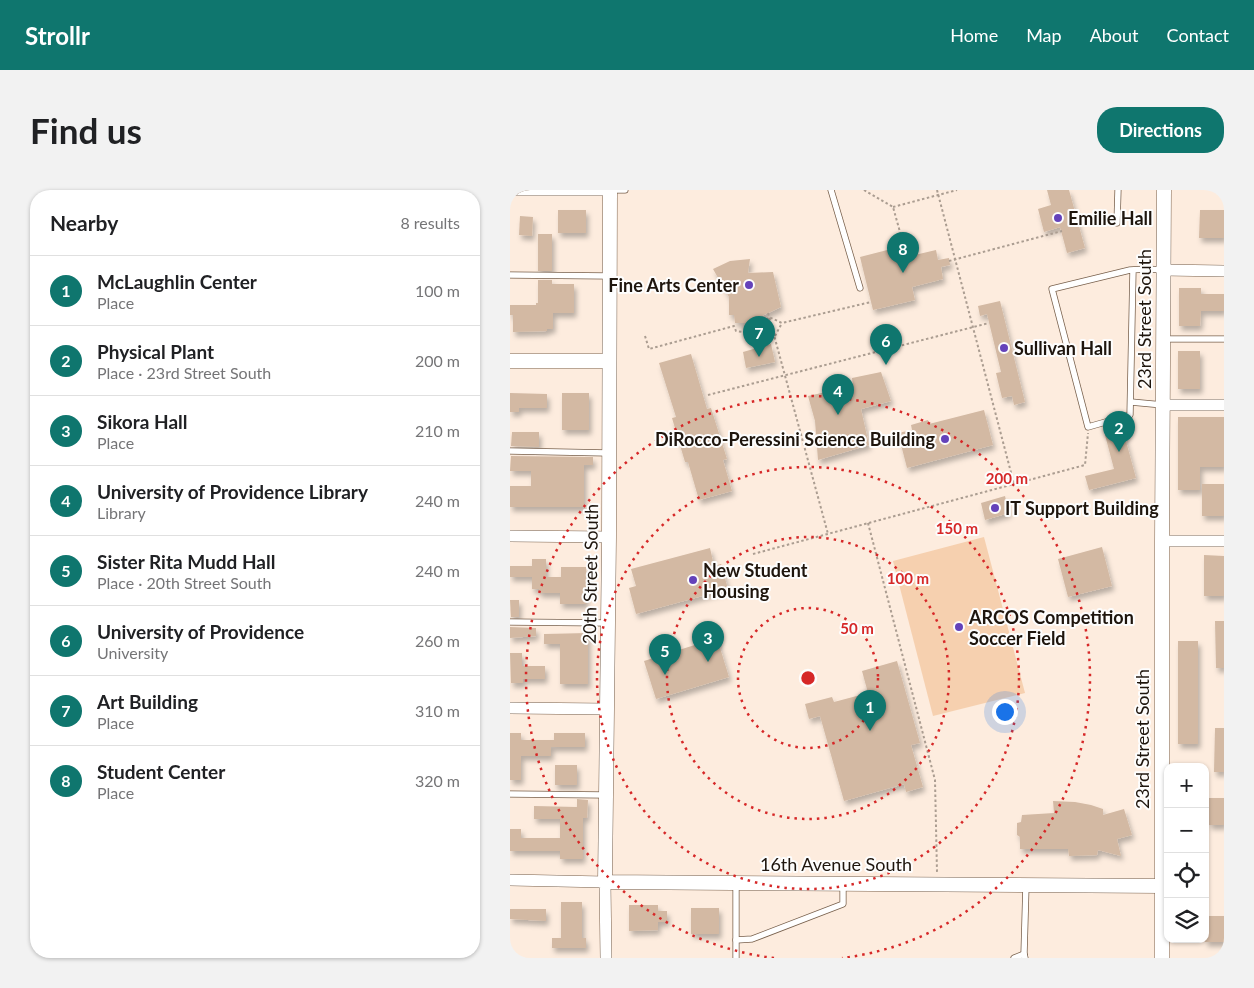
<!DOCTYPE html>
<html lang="en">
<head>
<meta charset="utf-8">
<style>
  :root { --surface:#fff; --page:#f2f2f2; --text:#202124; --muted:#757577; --line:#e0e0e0; --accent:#0f766e }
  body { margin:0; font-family:Lato,sans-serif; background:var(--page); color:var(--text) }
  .controls { position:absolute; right:15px; bottom:15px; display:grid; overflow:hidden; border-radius:10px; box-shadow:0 1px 4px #0004 }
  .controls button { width:45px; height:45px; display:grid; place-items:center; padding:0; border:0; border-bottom:1px solid var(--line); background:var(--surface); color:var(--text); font:25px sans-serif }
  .you { position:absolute; left:494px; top:521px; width:18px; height:18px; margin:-12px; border:4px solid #fff; border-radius:50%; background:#1a73e8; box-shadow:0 0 0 8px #1a73e833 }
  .badge { display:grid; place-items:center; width:32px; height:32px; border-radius:50%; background:var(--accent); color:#fff; font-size:16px; font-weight:700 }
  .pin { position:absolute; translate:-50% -41px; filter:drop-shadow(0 1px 2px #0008) }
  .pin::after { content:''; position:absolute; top:26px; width:18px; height:15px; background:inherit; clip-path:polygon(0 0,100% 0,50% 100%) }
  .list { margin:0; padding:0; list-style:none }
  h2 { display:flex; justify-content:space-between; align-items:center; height:65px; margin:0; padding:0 20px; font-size:21px }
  h2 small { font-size:16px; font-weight:400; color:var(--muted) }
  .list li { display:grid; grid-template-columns:32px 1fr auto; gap:15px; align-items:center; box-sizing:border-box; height:70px; padding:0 20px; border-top:1px solid var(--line) }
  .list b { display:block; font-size:19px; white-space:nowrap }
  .list p { margin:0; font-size:16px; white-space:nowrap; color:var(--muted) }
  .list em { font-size:16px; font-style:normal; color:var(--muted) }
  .icon { flex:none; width:28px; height:28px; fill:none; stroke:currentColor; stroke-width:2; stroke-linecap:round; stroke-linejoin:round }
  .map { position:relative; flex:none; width:714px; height:768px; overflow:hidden; border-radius:20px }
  header { display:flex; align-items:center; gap:30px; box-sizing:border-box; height:70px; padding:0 25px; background:var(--accent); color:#fff }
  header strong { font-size:24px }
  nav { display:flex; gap:28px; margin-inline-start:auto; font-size:18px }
  .intro { display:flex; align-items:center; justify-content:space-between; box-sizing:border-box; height:120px; padding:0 30px }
  h1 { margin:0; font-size:35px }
  .button { padding:12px 22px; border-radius:20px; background:var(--accent); color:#fff; font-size:18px; font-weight:700 }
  main { display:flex; gap:30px; padding:0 30px }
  aside { flex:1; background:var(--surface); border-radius:20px; box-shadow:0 1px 4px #0004 }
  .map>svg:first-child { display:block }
  .green { fill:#f6d0af }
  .building { fill:#d3b9a3; filter:url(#shadow) }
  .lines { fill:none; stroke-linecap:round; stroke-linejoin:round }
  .service-casing { stroke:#78604c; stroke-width:7 }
  .minor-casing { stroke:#78604c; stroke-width:12 }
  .tertiary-casing { stroke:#78604c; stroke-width:15 }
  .path { stroke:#ab9d91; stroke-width:2; stroke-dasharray:2.5 2.5; stroke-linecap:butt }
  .service { stroke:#fff; stroke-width:5.5 }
  .minor { stroke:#fff; stroke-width:11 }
  .tertiary { stroke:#fff; stroke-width:14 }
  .ring { fill:none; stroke:#d62828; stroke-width:2.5; stroke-dasharray:2.5 5 }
  .poi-dot { fill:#6442ba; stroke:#fdfdfd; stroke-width:2 }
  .labels { text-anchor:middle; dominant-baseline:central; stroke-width:4; stroke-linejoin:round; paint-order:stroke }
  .poi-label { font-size:18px; font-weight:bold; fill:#1e150d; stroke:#fdfdfd; text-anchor:start }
  .street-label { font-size:18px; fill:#1e150d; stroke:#fdfdfd }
  .centre { fill:#d62828; stroke:#fdfdfd; stroke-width:2.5 }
  .ring-label { font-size:15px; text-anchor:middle; font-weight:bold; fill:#d62828; stroke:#fdfdfd; stroke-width:4; stroke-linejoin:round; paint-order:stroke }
</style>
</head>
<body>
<header>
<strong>Strollr</strong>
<nav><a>Home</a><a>Map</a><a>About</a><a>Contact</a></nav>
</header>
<div class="intro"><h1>Find us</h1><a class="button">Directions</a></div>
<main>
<aside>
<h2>Nearby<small>8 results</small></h2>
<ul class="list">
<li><span class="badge">1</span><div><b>McLaughlin Center</b><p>Place</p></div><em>100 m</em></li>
<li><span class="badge">2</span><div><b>Physical Plant</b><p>Place · 23rd Street South</p></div><em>200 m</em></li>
<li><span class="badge">3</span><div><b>Sikora Hall</b><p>Place</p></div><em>210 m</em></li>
<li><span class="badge">4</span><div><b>University of Providence Library</b><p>Library</p></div><em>240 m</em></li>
<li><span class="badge">5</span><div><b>Sister Rita Mudd Hall</b><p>Place · 20th Street South</p></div><em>240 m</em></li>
<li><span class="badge">6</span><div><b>University of Providence</b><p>University</p></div><em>260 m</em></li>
<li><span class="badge">7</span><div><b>Art Building</b><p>Place</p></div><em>310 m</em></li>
<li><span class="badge">8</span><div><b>Student Center</b><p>Place</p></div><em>320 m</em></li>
</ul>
</aside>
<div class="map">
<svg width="714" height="768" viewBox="0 0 714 768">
  <defs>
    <filter id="shadow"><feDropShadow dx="2.5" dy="4.5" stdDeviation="2.5" flood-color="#0004"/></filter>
  </defs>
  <rect width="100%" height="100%" fill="#fdecde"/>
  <path class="green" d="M474,347L515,503L423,526L383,371Z"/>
  <g class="building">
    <path d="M537,0H559L575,58L557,63L550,37L534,42L528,19L541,15Z"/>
    <rect x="48" y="20" width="28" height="23"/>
    <path d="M690,20H714V48H689Z"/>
    <path d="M10,26L23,27L22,46L9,45Z"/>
    <rect x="28" y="44" width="14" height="37"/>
    <path d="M389,57L392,68L426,60L428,70L439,68L440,75L431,77L433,89L402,97L405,110L363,120L350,67Z"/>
    <path d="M240,69L238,83L263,82L271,117L237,133H225L224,125H219V107L203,79L220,71Z"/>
    <path d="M28,90H42V94H64V123H43V139H37V141L3,142V125H0V115H26V113H28Z"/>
    <path d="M669,98H691V104H714V121H691L690,136H669Z"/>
    <path d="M490,111L515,212L504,215L502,206L492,208L486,183L491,182L477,124L470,126L468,116Z"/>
    <path d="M261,154L265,172L236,178L233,162Z"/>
    <rect x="668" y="161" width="22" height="38"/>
    <path d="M181,164L197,219L201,218L217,269L213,270L222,301L189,310L178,272H175L162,228L166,227L149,173Z"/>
    <path d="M371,182L381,211L351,219L359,255L308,270L305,231L298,206L343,196L342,188Z"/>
    <path d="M0,203L37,204V218H9V222H0Z"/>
    <rect x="52" y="203" width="27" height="37"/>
    <path d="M474,220L483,255L397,278L388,243L402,240L401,235L418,230L419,234Z"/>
    <path d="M668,227H714V277H690V300H668Z"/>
    <path d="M613,240L626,288L579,300L575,286L604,279L595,245Z"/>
    <path d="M2,242H29V257L1,256Z"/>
    <path d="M1,266L83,267V275H74V317H0V296H21V281H0Z"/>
    <rect x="692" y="294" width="22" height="32"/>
    <path d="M495,306L499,323L475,330L471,313Z"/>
    <path d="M592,357L602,396L558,407L548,369Z"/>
    <path d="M200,358L204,376L211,374L218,399L126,424L119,398L126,396L121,379Z"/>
    <path d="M694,365L714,366V406H694Z"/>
    <path d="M22,369H36V387H51V377H76V414H50V403H29V399H22V387H0V376H22Z"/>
    <path d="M0,410H9V427H1Z"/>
    <path d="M705,431H714V478H706Z"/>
    <path d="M0,437L26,438V446L0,448Z"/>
    <path d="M78,443V494H50V454H34V444Z"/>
    <path d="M207,448L219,487L146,509L134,471Z"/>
    <rect x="668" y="451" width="20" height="103"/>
    <path d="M0,463H12V476H35V489H13V493H1Z"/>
    <path d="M387,471L410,553L401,555L413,597L396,602L394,594L334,611L310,526L299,529L295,514L322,507L324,512L358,503L352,481Z"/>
    <path d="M705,538H714V582H704Z"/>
    <path d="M0,543H11V550H44V543H75V557H41V566H11V590H0Z"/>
    <rect x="45" y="575" width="22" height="20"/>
    <path d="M695,608H714V635H699V628H695Z"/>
    <path d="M67,609L78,610L77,628H73V669H50V661H0V639H11V648H50V629H24V616L67,617Z"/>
    <path d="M543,611L565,612L581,615L593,619V625L614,619L622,645L607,649L611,666L588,660L587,665L559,666L558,659H510V647L507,645V633L511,632L512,625L544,623Z"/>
    <path d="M51,712H72V748H76V758H42V748H51Z"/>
    <path d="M119,715H148V721H157V732H148V740L119,741Z"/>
    <rect x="181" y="718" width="28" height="26"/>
    <path d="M0,719H36V731L0,729Z"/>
    <rect x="695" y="726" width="19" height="26"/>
  </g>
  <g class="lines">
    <g class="service-casing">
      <g id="service">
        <path d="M100,0H115"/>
        <path d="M321,0L350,98"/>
        <path d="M607,33L608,0"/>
        <path d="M623,80L620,225L578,237L542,99L620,80C631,79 642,79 654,80"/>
        <path d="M0,85L100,86"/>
        <path d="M653,149H714"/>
        <path d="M621,212L653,215"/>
        <path d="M0,261L98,263"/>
        <path d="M0,432L98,433"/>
        <path d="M0,604L95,605"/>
        <path d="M226,750L242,749L333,714V695"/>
        <path d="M226,768V692"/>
        <path d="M504,768L514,764"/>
        <path d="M515,768L514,764L516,695"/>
      </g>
    </g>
    <g class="minor-casing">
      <g id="minor">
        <path d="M0,0H100"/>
        <path d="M654,80L714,81"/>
        <path d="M653,215H714"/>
        <path d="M0,346L99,347"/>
        <path d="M652,351H714"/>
        <path d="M0,518L97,519"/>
        <path d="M0,690L95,692L96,768"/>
      </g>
    </g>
    <g class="tertiary-casing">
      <g id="tertiary">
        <path d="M100,0L99,347L95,692L652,696"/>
        <path d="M0,171H99"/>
        <path d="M652,768V351L654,0"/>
      </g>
    </g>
    <g class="path">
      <path d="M354,0L383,17L397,67"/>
      <path d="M427,0L504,294"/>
      <path d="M383,17L447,0"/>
      <path d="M439,71L552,41"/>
      <path d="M258,123L318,344"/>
      <path d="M135,146L139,159L224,136L226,141L246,144L259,127L272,133L361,112"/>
      <path d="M265,146L272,133"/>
      <path d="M198,205L479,133"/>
      <path d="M358,333L425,590L427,682"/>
      <path d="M243,364L575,275L578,243"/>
    </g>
    <use href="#service" class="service"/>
    <use href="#minor" class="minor"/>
    <use href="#tertiary" class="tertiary"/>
  </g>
  <g class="ring">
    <circle cx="298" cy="488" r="70"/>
    <circle cx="298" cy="488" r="141"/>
    <circle cx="298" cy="488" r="211"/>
    <path d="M264 768A282 282 0 1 1 332 768"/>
  </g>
  <g class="poi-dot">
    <circle cx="548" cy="28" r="5"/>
    <circle cx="239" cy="95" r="5"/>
    <circle cx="494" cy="158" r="5"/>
    <circle cx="435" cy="249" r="5"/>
    <circle cx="485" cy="318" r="5"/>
    <circle cx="183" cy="390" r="5"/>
    <circle cx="449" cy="437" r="5"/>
  </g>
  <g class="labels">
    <g class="poi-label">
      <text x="558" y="28">Emilie Hall</text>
      <text x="229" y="95" text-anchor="end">Fine Arts Center</text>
      <text x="504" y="158">Sullivan Hall</text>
      <text x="425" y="249" text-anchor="end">DiRocco-Peressini Science Building</text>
      <text x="495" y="318">IT Support Building</text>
      <text x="193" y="380">New Student<tspan x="193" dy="21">Housing</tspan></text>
      <text x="459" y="427">ARCOS Competition<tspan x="459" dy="21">Soccer Field</tspan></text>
    </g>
    <g class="street-label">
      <text transform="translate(634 129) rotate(-90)">23rd Street South</text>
      <text transform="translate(80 384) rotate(-89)">20th Street South</text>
      <text transform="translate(632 549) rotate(-90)">23rd Street South</text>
      <text x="326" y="674">16th Avenue South</text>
    </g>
  </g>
  <circle cx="298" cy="488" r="8" class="centre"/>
  <g class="ring-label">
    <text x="497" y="294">200 m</text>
    <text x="447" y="344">150 m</text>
    <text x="398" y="394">100 m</text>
    <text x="347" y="444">50 m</text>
  </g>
</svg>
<div class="controls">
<button>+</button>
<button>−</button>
<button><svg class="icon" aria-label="locate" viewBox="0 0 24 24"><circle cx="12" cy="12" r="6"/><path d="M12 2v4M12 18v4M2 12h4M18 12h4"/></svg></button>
<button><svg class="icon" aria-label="layers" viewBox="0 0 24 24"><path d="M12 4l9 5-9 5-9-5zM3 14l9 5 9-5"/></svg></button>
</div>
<div class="you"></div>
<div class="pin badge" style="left:360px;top:541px">1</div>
<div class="pin badge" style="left:609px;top:262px">2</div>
<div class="pin badge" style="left:198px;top:472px">3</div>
<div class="pin badge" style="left:328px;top:225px">4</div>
<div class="pin badge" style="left:155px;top:485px">5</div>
<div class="pin badge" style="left:376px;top:175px">6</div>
<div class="pin badge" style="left:249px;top:167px">7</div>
<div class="pin badge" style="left:393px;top:83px">8</div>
</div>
</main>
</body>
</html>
